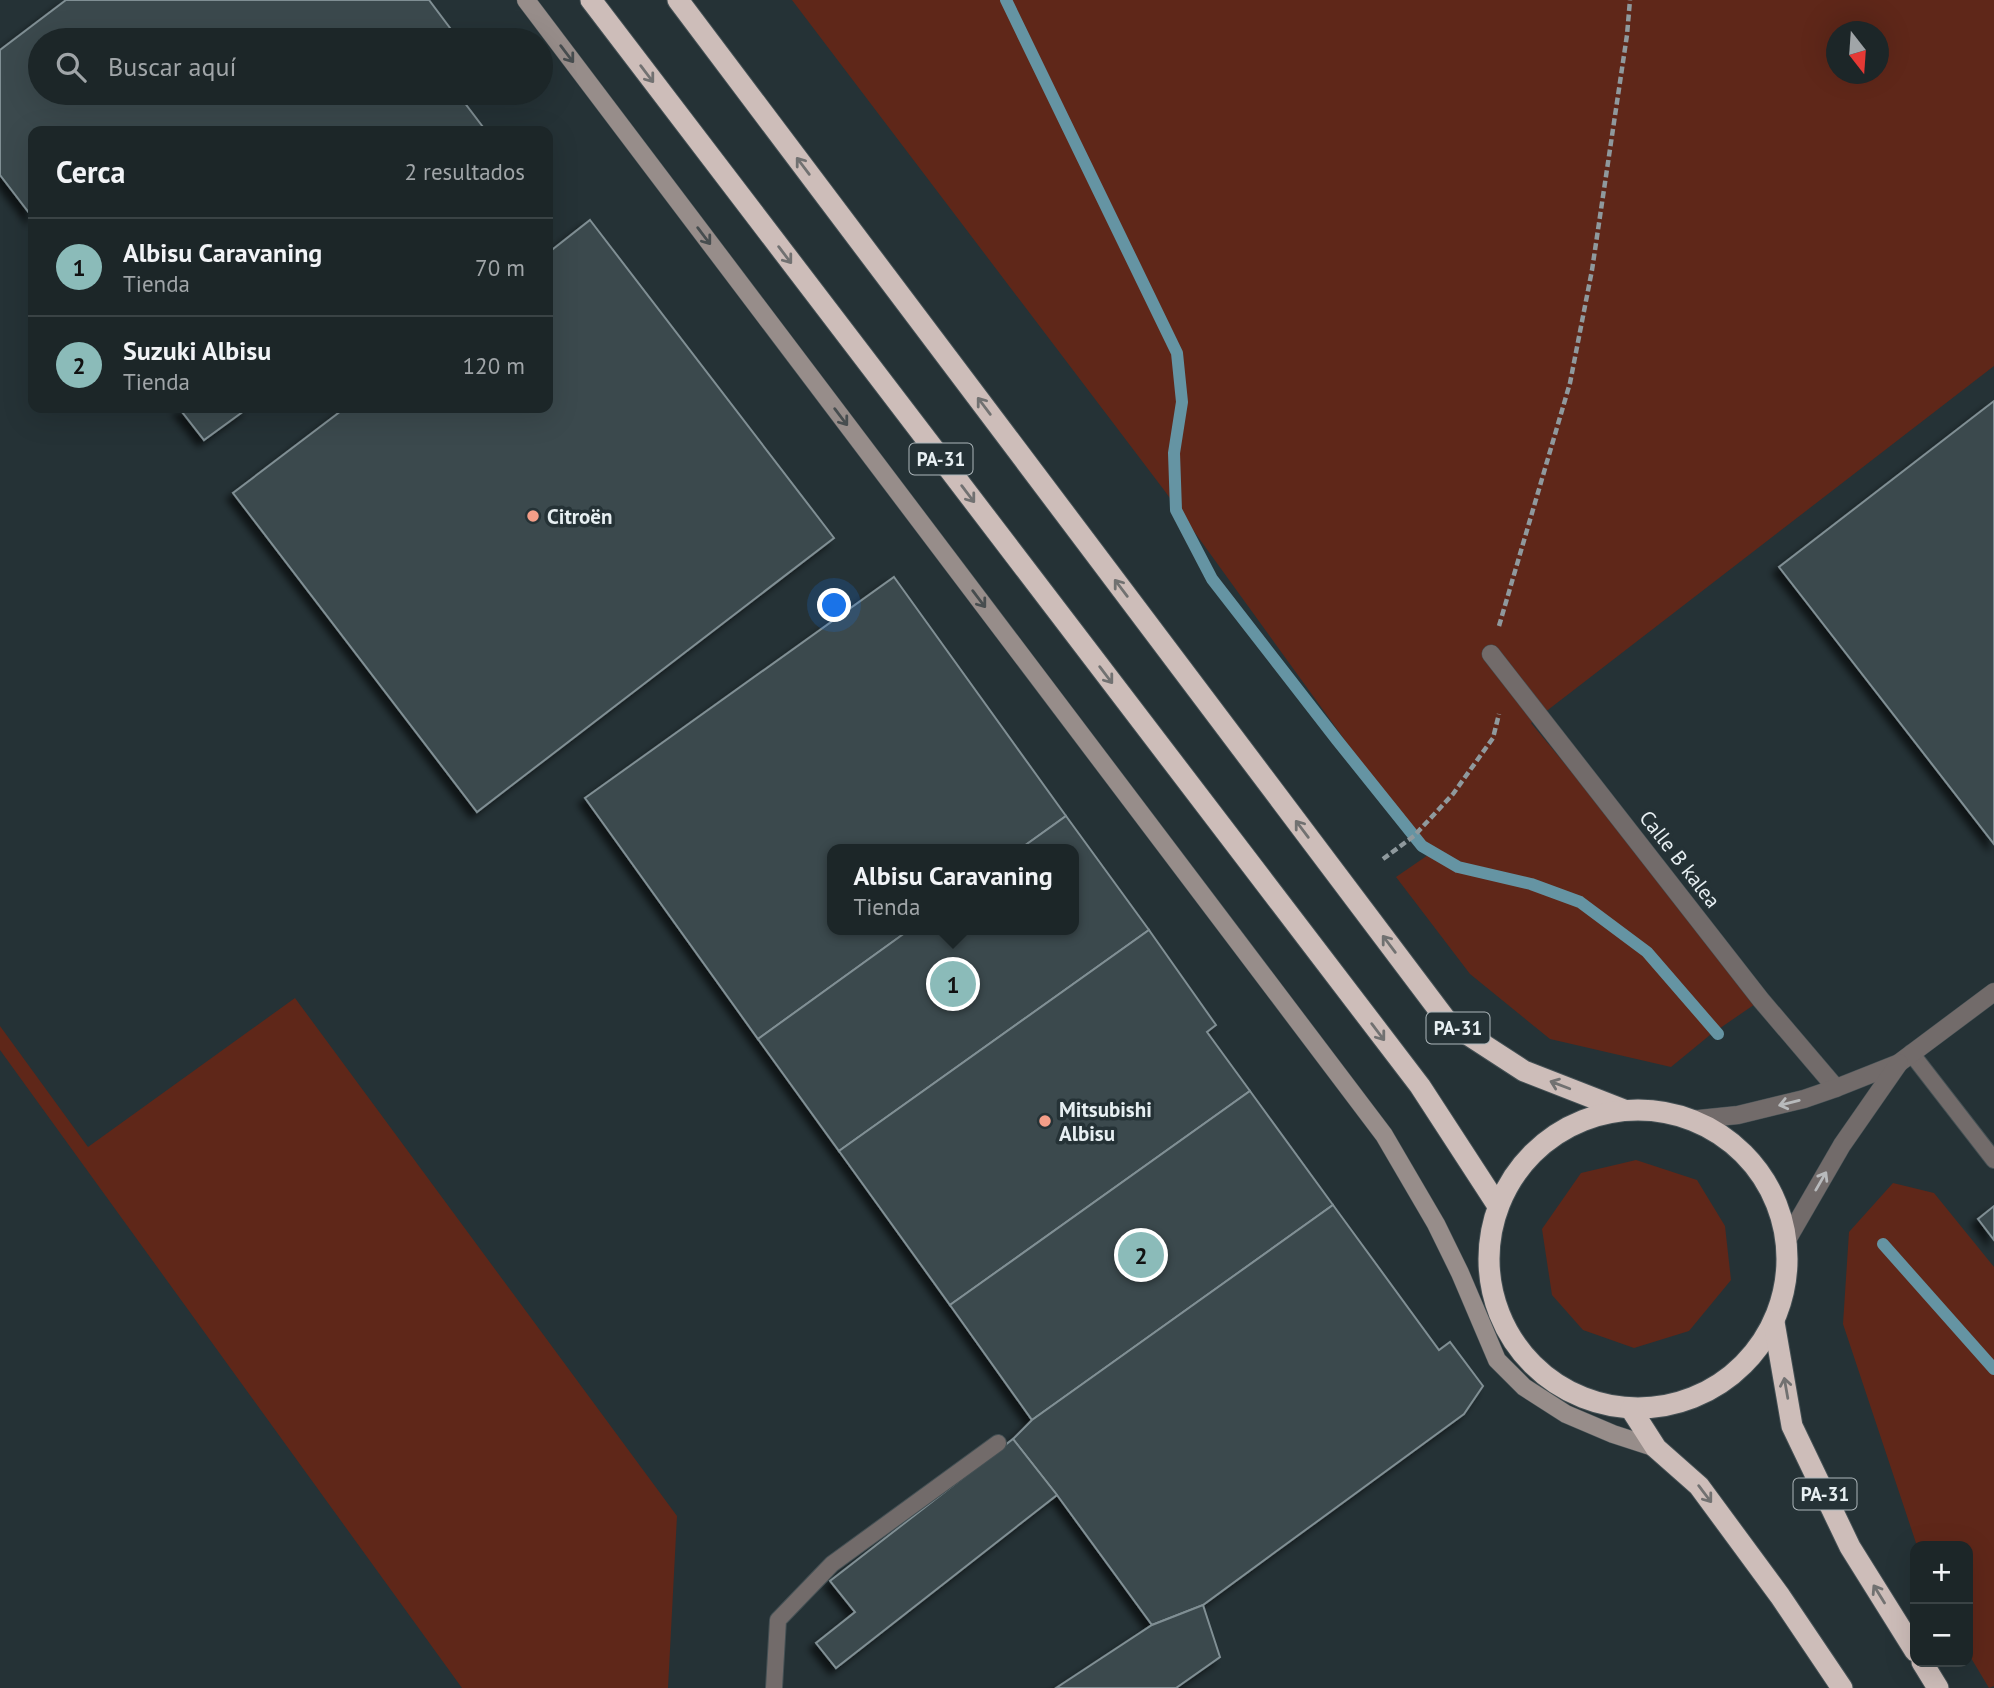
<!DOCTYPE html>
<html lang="es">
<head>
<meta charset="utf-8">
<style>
  :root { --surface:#1c2628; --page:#293234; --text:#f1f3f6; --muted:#a0a5a8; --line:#3a4345; --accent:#8bbbb9 }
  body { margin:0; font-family:"PT Sans",sans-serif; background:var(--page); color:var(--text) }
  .controls { position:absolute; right:21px; bottom:21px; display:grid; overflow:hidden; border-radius:14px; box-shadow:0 7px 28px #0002 }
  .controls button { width:63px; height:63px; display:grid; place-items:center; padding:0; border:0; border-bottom:2px solid var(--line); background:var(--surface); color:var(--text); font:35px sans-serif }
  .compass { position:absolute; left:1826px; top:21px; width:63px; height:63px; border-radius:50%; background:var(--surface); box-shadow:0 7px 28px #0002; rotate:163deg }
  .you { position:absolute; left:835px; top:606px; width:24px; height:24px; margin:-18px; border:5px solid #fff; border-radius:50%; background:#1a73e8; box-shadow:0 0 0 10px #1a73e833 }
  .badge { display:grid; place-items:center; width:46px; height:46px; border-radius:50%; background:var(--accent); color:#111; font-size:23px; font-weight:700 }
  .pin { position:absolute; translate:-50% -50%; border:4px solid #fff; box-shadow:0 2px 7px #0006 }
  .popup { position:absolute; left:827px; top:844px; width:252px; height:91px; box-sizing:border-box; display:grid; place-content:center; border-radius:14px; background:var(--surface); filter:drop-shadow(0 2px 5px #0005); font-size:23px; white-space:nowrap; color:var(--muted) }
  .popup b { font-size:26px; color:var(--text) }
  .popup::after { content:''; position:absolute; left:50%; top:100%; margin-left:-14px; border:14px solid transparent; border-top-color:var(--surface) }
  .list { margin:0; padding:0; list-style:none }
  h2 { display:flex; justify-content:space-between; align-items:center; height:91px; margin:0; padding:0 28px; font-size:30px }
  h2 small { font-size:23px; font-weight:400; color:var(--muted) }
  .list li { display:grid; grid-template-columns:46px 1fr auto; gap:21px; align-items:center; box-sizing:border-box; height:98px; padding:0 28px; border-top:2px solid var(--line) }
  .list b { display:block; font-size:26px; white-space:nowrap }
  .list p { margin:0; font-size:23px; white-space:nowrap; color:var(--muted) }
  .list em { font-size:23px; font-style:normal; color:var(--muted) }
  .icon { flex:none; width:38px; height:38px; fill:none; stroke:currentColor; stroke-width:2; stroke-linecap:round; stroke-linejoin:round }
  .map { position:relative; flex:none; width:1994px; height:1688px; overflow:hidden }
  .search { position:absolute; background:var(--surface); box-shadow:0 7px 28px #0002; left:28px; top:28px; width:525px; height:77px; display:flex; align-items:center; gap:18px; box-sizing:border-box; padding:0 24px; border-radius:38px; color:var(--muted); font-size:26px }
  .panel { position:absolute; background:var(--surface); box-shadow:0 7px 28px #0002; left:28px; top:126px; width:525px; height:287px; border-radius:14px }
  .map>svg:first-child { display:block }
  .green { fill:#5f2719; fill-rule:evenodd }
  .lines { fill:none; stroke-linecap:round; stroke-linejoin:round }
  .stream { stroke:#6594a3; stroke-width:12 }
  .building { fill:#3b494d; stroke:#808f94; stroke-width:2; filter:url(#shadow) }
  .lane-casing { stroke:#445054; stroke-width:18 }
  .street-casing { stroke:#445054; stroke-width:19 }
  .secondary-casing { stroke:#445054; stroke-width:19 }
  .highway-casing { stroke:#445054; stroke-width:23 }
  .path { stroke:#8f999d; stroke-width:4.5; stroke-dasharray:7 3.5; stroke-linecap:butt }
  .lane { stroke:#726b6a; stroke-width:16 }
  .street { stroke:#726b6a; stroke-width:18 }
  .secondary { stroke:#978d8a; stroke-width:18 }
  .highway { stroke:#cdbdb9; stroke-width:21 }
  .oneway { stroke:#474d4f }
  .oneway2 { stroke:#717171 }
  .oneway3 { stroke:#b8babc }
  .poi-dot { fill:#f49e88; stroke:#253236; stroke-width:2.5 }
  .labels { text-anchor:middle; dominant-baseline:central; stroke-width:7; stroke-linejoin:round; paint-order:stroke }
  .shield { fill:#253236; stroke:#adb6ba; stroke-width:2 }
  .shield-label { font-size:19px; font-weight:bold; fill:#e7eff2 }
  .poi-label { font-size:21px; font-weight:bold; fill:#e7eff2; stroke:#253236; text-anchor:start }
  .street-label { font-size:21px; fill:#e7eff2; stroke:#253236 }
</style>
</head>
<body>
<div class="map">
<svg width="1994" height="1688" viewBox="0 0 1994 1688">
  <defs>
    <filter id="shadow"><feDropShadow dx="-6" dy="6" stdDeviation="3.5" flood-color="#0009"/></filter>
  </defs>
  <rect width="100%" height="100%" fill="#253236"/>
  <g class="green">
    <path d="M792,0H1994V366L1531,723L1761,1000L1710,1035L1671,1067L1550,1039L1470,974L1396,877L1428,855L1164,490ZM1836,32H1878V74H1836Z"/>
    <path d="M295,998L677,1516L668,1688H462L0,1050V1026L88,1147Z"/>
    <path d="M1636,1160L1697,1180L1725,1226L1731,1280L1689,1331L1634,1348L1583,1330L1552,1295L1542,1229L1581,1173Z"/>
    <path d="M1893,1183L1934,1193L1994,1267V1686L1989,1688L1968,1653V1546H1917L1843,1324L1849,1232Z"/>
  </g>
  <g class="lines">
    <g class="stream">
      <path d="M1006,0L1177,353L1182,402L1174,453L1176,510L1212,579L1337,740L1422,846L1458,867L1531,884L1580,902L1647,952L1718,1034"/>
      <path d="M1883,1244L1994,1369"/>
    </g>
  </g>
  <g class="building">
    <path d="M66,0H429L459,40H40V93H469L461,98L486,131H33V218L0,175V50Z"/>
    <path d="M590,220L834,538L477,812L233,493L345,408H548V253Z"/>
    <path d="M1994,401V844L1779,567Z"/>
    <path d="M179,408H248L204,440Z"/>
    <path d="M894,577L1066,816L1020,849H832V930H909L758,1039L585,798Z"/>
    <path d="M1066,816L1149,930L839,1151L758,1039L909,930H1074V849H1020Z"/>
    <path d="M1149,930L1216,1025L1207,1032L1250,1091L950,1305L839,1151Z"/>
    <path d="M1250,1091L1333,1205L1032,1420L950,1305Z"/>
    <path d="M1333,1205L1439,1350L1450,1342L1483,1386L1464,1414L1203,1605L1152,1625L1057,1495L1013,1439L1032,1420Z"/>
    <path d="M1994,1206V1240L1978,1219Z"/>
    <path d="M1013,1439L1057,1495L836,1668L816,1643L855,1612L830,1581Z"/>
    <path d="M1203,1605L1220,1657L1176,1688H1056L1152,1625Z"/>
  </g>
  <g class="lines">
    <g class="lane-casing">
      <g id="lane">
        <path d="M1911,1053L1994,1160"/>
        <path d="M774,1688L778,1620L832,1564L998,1443"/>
      </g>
    </g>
    <g class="street-casing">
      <g id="street">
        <path d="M1491,654L1761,1000L1836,1088"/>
        <path d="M1689,1120L1738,1115L1804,1099L1836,1088L1899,1063L1994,992"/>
        <path d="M1787,1240L1842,1145L1899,1063"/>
      </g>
    </g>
    <g class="secondary-casing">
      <path id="secondary" d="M526,0L1384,1135L1436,1224L1460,1273L1497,1360L1524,1387L1566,1414L1613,1434L1656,1448"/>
    </g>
    <g class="highway-casing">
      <g id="highway">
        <path d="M591,0L1420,1086L1498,1206"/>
        <path d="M678,0L1447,1021L1524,1071L1624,1110"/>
        <circle cx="1638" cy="1259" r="149"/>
        <path d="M1774,1322L1792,1426L1850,1547L1915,1651"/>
        <path d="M1631,1409L1656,1448L1699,1486L1780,1596L1842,1688"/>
        <path d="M1922,1662L1938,1688"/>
      </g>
    </g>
    <g class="path">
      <path d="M1499,626L1570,383L1592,270L1627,35L1630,0"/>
      <path d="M1383,859L1414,836L1453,794L1493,738L1499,714"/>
    </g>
    <use href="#lane" class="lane"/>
    <use href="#street" class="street"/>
    <use href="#secondary" class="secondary"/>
    <use href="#highway" class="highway"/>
  </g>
  <defs><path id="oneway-shaft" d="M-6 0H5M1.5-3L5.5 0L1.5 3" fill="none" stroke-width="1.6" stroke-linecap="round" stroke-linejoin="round" transform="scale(1.75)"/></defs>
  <g class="oneway">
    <use href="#oneway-shaft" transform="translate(567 54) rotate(53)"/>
    <use href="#oneway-shaft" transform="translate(704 236) rotate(53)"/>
    <use href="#oneway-shaft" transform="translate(841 417) rotate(53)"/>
    <use href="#oneway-shaft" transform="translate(979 599) rotate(53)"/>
  </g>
  <g class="oneway2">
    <use href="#oneway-shaft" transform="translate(647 74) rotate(53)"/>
    <use href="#oneway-shaft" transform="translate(803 166) rotate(-127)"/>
    <use href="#oneway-shaft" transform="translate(785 255) rotate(53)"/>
    <use href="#oneway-shaft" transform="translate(984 406) rotate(-127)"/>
    <use href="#oneway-shaft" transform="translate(968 494) rotate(53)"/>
    <use href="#oneway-shaft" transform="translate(1121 588) rotate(-127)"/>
    <use href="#oneway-shaft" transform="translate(1106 675) rotate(53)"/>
    <use href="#oneway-shaft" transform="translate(1302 829) rotate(-127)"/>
    <use href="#oneway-shaft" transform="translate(1389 944) rotate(-127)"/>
    <use href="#oneway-shaft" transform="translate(1378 1032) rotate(53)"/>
    <use href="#oneway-shaft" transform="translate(1560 1085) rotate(-159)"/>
    <use href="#oneway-shaft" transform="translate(1786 1388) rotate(-100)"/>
    <use href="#oneway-shaft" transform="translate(1705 1494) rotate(53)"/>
    <use href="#oneway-shaft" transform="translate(1879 1594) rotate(-122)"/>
  </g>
  <g class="oneway3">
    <use href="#oneway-shaft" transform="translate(1789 1103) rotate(166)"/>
    <use href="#oneway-shaft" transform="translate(1821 1181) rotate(-60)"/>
  </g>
  <g class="poi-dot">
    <circle cx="533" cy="516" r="7"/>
    <circle cx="1045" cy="1121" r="7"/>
  </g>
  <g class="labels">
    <g class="shield">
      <rect x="909.5" y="443.5" width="63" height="31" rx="5"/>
      <rect x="1426.5" y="1012.5" width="63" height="31" rx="5"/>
      <rect x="1793.5" y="1478.5" width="63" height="31" rx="5"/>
    </g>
    <g class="shield-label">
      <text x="941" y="459">PA-31</text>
      <text x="1458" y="1028">PA-31</text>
      <text x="1825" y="1494">PA-31</text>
    </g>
    <g class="poi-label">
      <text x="547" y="516">Citroën</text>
      <text x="1059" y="1109">Mitsubishi<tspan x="1059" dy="24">Albisu</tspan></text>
    </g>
    <g class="street-label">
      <text transform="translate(1680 859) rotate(52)">Calle B kalea</text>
    </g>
  </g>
</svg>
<div class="controls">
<button>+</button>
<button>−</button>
</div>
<svg class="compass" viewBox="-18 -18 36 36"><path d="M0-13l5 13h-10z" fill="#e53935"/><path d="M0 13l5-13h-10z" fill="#a0a5a8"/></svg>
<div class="you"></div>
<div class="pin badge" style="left:953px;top:984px">1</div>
<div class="popup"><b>Albisu Caravaning</b>Tienda</div>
<div class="pin badge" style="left:1141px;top:1255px">2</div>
<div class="search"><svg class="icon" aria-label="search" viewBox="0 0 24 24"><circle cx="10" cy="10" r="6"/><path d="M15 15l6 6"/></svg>Buscar aquí</div>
<section class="panel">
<h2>Cerca<small>2 resultados</small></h2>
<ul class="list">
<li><span class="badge">1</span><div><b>Albisu Caravaning</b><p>Tienda</p></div><em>70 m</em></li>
<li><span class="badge">2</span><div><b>Suzuki Albisu</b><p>Tienda</p></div><em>120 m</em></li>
</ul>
</section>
</div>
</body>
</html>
